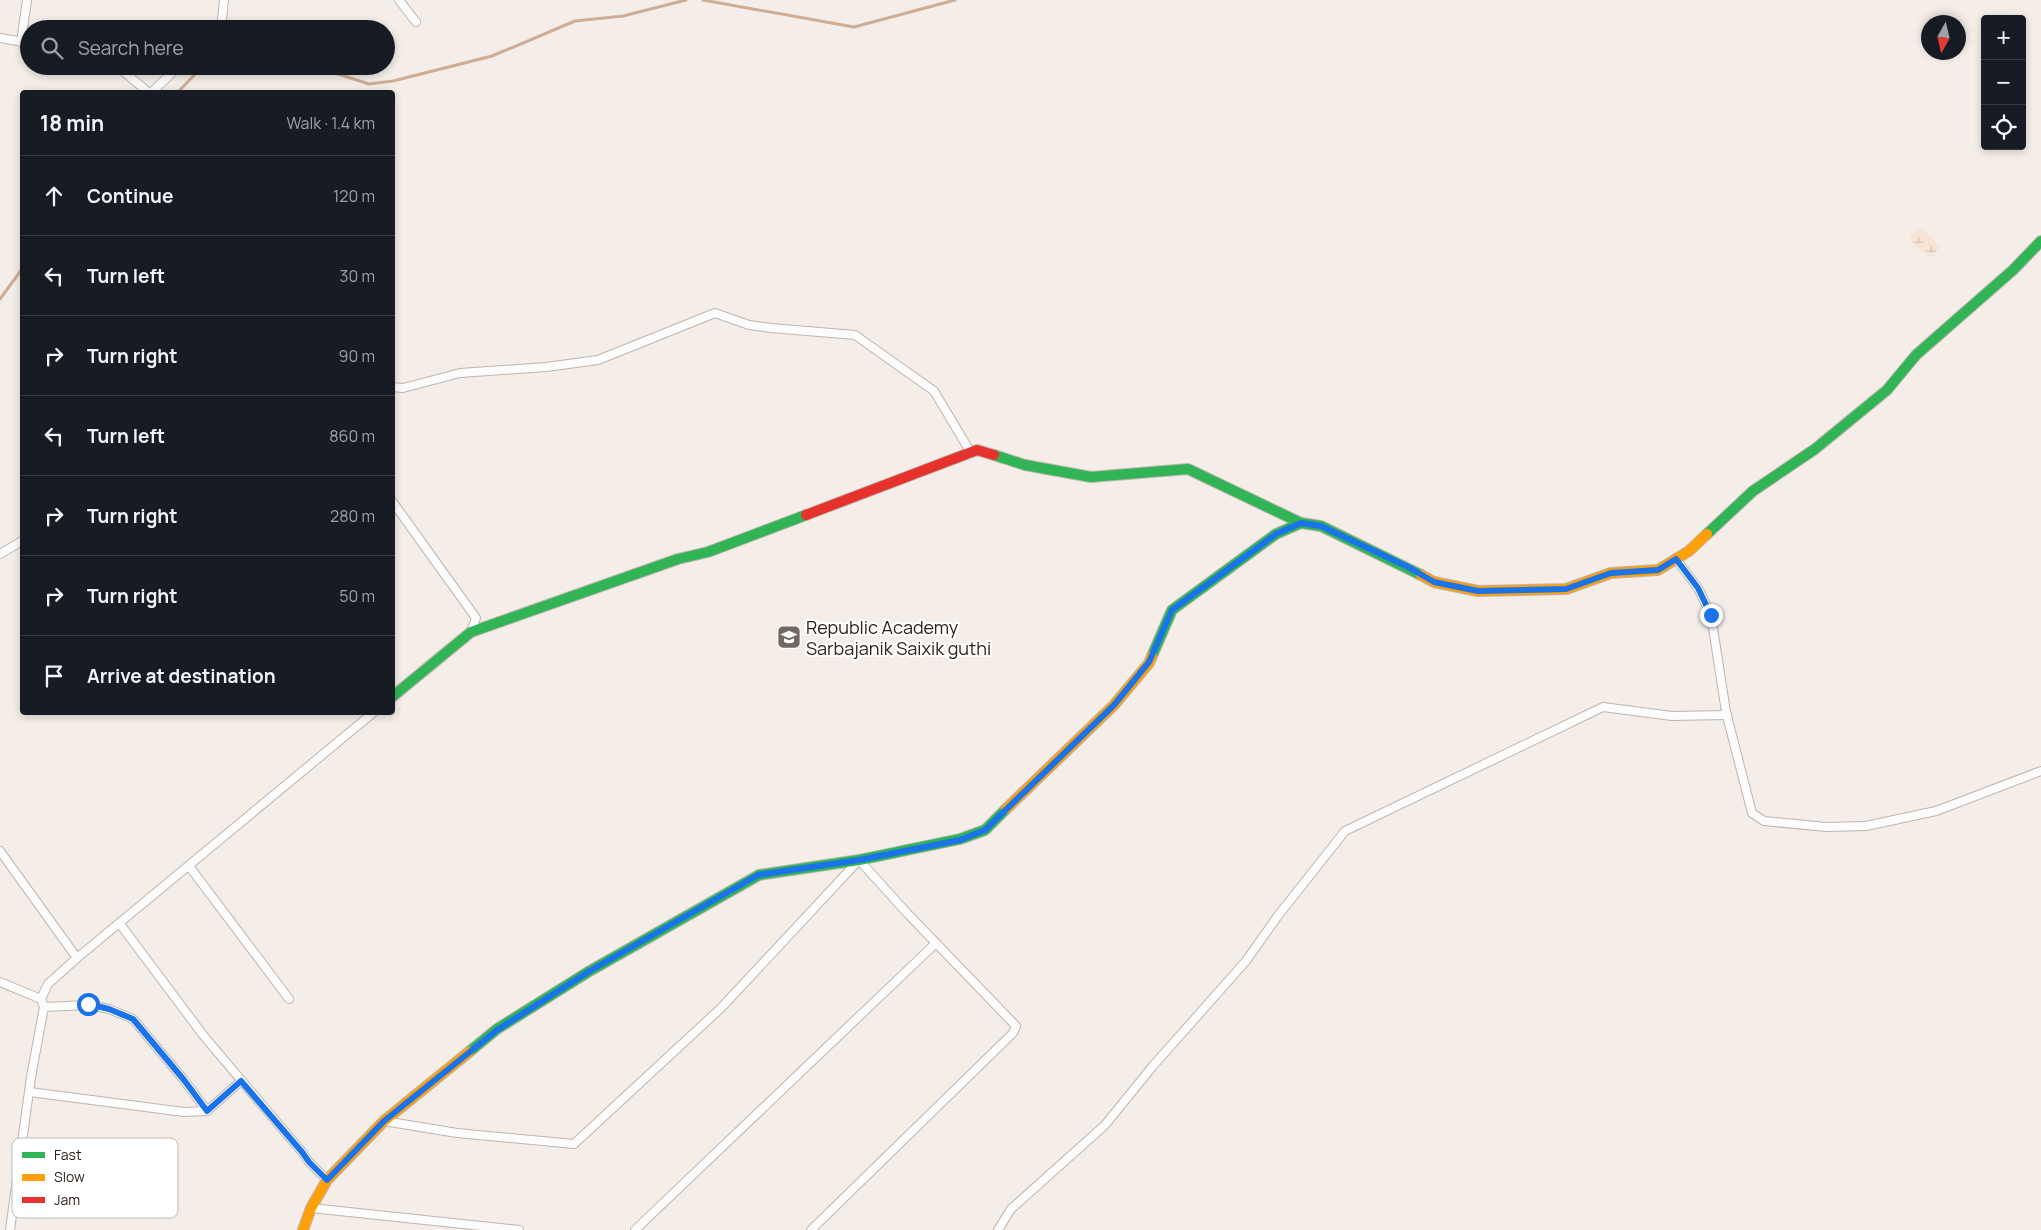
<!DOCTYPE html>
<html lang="en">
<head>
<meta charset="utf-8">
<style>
  :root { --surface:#171b24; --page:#242831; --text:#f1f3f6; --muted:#9ea1a6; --line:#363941 }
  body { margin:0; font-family:Manrope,sans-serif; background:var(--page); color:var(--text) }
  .controls { position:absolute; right:15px; top:15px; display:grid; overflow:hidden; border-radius:5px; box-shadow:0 2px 8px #0003 }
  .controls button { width:45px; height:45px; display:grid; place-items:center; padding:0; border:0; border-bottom:1px solid var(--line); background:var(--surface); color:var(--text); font:25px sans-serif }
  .compass { position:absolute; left:1921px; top:15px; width:45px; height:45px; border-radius:50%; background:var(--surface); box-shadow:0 2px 8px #0003; rotate:188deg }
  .stop { position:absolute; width:15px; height:15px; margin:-11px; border:4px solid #1a73e8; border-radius:50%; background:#fff }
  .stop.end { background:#1a73e8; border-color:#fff; box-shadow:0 1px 5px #0008 }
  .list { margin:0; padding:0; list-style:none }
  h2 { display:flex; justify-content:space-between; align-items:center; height:65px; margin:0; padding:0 20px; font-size:21px }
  h2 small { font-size:16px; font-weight:400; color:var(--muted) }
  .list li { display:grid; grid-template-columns:32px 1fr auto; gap:15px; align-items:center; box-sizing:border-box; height:80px; padding:0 20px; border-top:1px solid var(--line) }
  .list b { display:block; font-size:19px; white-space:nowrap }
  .list em { font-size:16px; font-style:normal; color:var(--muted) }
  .icon { flex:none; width:28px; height:28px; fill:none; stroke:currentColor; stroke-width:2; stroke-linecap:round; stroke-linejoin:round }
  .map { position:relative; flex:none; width:2041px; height:1230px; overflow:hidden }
  .search { position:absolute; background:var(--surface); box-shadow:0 2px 8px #0003; left:20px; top:20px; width:375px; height:55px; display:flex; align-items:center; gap:12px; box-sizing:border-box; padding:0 18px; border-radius:28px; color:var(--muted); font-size:19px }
  .panel { position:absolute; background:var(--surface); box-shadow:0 2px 8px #0003; left:20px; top:90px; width:375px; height:625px; border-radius:5px }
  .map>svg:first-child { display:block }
  .wetland { fill:url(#wetland-marsh) }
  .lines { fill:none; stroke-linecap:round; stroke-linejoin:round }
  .stream { stroke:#cead96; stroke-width:3 }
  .street-casing { stroke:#beb5ae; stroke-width:10 }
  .fast-casing { stroke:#beb5ae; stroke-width:12 }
  .slow-casing { stroke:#beb5ae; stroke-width:12 }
  .jam-casing { stroke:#beb5ae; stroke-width:12 }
  .street { stroke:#fdfcfc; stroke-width:8 }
  .fast { stroke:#30b455; stroke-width:10 }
  .slow { stroke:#ff9f0a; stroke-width:10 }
  .jam { stroke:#e5322d; stroke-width:10 }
  .route { stroke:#1a73e8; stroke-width:6 }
  .labels { text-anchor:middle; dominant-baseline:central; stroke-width:4.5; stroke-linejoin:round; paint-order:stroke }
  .poi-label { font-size:18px; fill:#2e2119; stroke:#fff; text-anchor:start }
  .key { fill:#fff; stroke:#c0bcba; stroke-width:1 }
  .key-label { font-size:14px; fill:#2e2119 }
</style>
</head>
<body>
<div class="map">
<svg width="2041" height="1230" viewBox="0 0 2041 1230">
  <defs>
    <pattern id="wetland-marsh" width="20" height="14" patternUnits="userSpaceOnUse" patternTransform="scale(1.25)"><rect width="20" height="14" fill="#f8e3d4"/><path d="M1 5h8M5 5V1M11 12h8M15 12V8" fill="none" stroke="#d5c2b5"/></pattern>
  </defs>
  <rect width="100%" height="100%" fill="#f4ede8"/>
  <path class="wetland" d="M1920,228L1936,242L1940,247L1930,258L1910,241L1911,234Z"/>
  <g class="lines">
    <g class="stream">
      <path d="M703,0L854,27L955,0"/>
      <path d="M303,66L332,72L369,84L393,81L492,56L575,21L623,16L686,0"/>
      <path d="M178,92L203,66"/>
      <path d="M0,299L22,269"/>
    </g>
    <g class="street-casing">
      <g id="street">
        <path d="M399,0L416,22"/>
        <path d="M221,29L224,0"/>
        <path d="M0,38L29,43"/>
        <path d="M21,42L27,0"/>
        <path d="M117,66L148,92"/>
        <path d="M152,92L179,66"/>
        <path d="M392,387L403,388L460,373L546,367L598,360L715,313L749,325L771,328L855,335L934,391L971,453"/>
        <path d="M392,501L476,618L471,632"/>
        <path d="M0,554L22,541"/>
        <path d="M1676,559L1698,588L1711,615L1726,712L1752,813L1764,821L1826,827L1866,826L1936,811L2041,771"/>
        <path d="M0,851L77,958"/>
        <path d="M189,866L289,999"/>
        <path d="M120,924L203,1035L302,1152L309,1162L327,1180"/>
        <path d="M0,982L41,999L48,984L77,958L374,712"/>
        <path d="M44,1007L88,1005L109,1009L133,1019L184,1080L207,1111"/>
        <path d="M30,1092L184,1112L207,1111L241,1081"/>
        <path d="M384,1121L457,1133L574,1144L721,1008L859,860L907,913L1016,1026L1013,1033L811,1230"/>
        <path d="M311,1208L519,1230"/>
        <path d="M10,1230L31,1077L44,1007L41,999"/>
        <path d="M635,1230L936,943"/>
        <path d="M998,1230L1011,1209L1105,1125L1152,1067L1246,961L1277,917L1345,831L1603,707L1672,716L1727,715"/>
      </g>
    </g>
    <g class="fast-casing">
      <g id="fast">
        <path d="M994,455L1025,465L1091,477L1188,469L1301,523"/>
        <path d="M1707,534L1753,491L1815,449L1887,390L1916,355L2013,270L2041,241"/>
        <path d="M1152,656L1172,610L1276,534L1301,523L1321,526L1421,575"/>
        <path d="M392,697L471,632L678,559L708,552L806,515"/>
        <path d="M469,1052L497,1029L588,972L759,875L859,860L960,839L985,830L1006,809"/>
      </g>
    </g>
    <g class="slow-casing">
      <g id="slow">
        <path d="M1421,575L1434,582L1478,591L1566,589L1611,573L1658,570L1689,551L1707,534"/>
        <path d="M1006,809L1114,705L1149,663L1152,656"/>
        <path d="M303,1230L311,1208L327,1180L384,1121L469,1052"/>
      </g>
    </g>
    <g class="jam-casing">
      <path id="jam" d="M806,515L977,450L994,455"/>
    </g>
    <use href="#street" class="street"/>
    <use href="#fast" class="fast"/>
    <use href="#slow" class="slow"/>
    <use href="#jam" class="jam"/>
  </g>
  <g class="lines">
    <path class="route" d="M88,1004L109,1009L133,1019L184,1080L207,1111L241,1081L302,1152L309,1162L327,1180L384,1121L497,1030L588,972L758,875L859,860L960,840L985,830L1114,705L1149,662L1172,610L1276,534L1301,523L1321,526L1408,567L1434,582L1478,591L1566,589L1611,573L1658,570L1676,559L1698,588L1711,615"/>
  </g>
  <defs>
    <g id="school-square" transform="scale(1.25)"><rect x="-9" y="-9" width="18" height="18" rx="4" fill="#736861" stroke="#fff"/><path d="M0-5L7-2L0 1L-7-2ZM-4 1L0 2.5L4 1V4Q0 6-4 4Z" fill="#fff"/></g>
  </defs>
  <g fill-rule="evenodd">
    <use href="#school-square" x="789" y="637"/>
  </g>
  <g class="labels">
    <g class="poi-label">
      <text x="806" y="627">Republic Academy<tspan x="806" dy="21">Sarbajanik Saixik guthi</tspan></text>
    </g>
  </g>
  <rect x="12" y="1138" width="166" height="80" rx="8" class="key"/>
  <rect x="22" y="1152" width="23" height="6" fill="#30b455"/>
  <rect x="22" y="1174" width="23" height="7" fill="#ff9f0a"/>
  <rect x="22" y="1197" width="23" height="6" fill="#e5322d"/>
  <g class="key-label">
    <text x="54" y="1160">Fast</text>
    <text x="54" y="1182">Slow</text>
    <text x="54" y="1205">Jam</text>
  </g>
</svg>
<div class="controls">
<button>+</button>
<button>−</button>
<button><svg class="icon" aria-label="locate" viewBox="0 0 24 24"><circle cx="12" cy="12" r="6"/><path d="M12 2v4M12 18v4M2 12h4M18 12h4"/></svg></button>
</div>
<svg class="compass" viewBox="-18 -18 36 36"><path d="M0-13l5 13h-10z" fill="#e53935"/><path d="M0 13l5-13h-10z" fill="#9ea1a6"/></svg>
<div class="stop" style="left:88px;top:1004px"></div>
<div class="stop end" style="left:1711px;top:615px"></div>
<div class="search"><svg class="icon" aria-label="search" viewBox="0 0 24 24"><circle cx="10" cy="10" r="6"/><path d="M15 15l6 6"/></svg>Search here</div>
<section class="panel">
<h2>18 min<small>Walk · 1.4 km</small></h2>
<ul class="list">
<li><svg class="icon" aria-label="ahead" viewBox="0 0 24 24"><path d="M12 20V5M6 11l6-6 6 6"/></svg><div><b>Continue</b></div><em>120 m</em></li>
<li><svg class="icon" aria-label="left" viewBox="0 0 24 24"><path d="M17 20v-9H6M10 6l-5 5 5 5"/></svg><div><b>Turn left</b></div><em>30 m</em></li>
<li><svg class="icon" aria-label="right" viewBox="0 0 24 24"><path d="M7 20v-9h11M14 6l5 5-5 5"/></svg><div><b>Turn right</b></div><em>90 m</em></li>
<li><svg class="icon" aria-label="left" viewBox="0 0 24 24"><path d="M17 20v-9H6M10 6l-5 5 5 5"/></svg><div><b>Turn left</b></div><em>860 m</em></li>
<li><svg class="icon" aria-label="right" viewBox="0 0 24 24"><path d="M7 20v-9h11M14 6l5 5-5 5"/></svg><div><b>Turn right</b></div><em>280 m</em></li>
<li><svg class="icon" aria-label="right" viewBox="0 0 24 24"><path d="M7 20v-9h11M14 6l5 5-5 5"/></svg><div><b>Turn right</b></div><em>50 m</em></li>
<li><svg class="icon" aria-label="arrive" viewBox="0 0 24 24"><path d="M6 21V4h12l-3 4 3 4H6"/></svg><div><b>Arrive at destination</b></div></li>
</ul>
</section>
</div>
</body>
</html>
